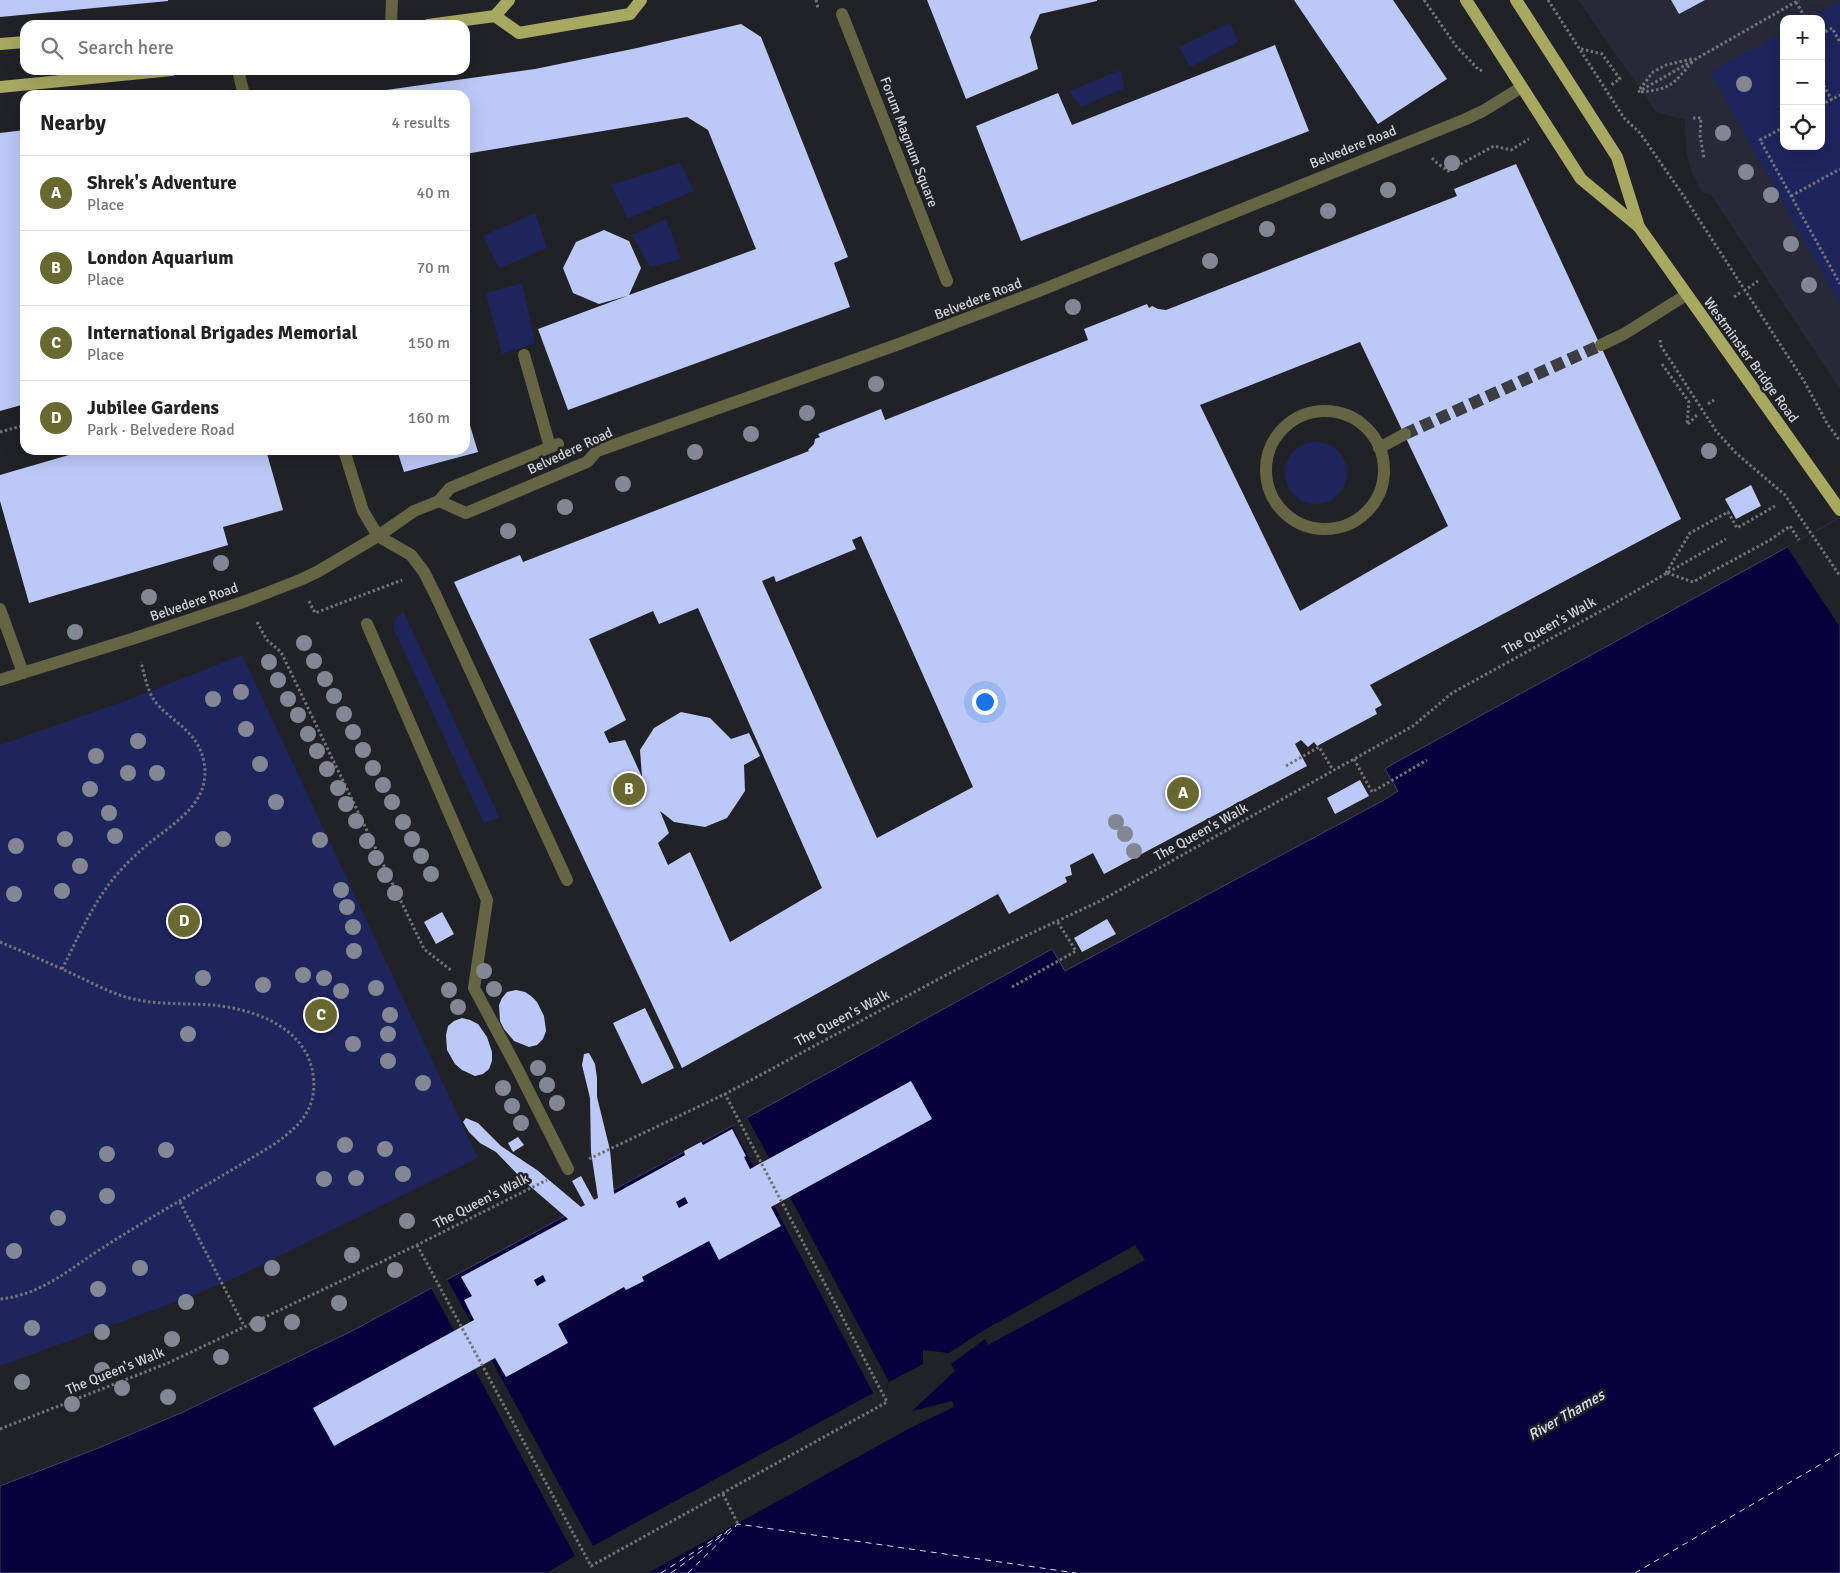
<!DOCTYPE html>
<html lang="en">
<head>
<meta charset="utf-8">
<style>
  :root { --surface:#fff; --page:#f2f2f2; --text:#222; --muted:#767676; --line:#e0e0e0; --accent:#696830 }
  body { margin:0; font-family:Signika,sans-serif; background:var(--page); color:var(--text) }
  .controls { position:absolute; right:15px; top:15px; display:grid; overflow:hidden; border-radius:10px; box-shadow:0 5px 20px #0002 }
  .controls button { width:45px; height:45px; display:grid; place-items:center; padding:0; border:0; border-bottom:1px solid var(--line); background:var(--surface); color:var(--text); font:25px sans-serif }
  .you { position:absolute; left:984px; top:701px; width:18px; height:18px; margin:-12px; border:4px solid #fff; border-radius:50%; background:#1a73e8; box-shadow:0 0 0 8px #1a73e833 }
  .badge { display:grid; place-items:center; width:32px; height:32px; border-radius:50%; background:var(--accent); color:#fff; font-size:16px; font-weight:700 }
  .pin { position:absolute; translate:-50% -50%; border:2px solid #fff; box-shadow:0 1px 5px #0006 }
  .list { margin:0; padding:0; list-style:none }
  h2 { display:flex; justify-content:space-between; align-items:center; height:65px; margin:0; padding:0 20px; font-size:21px }
  h2 small { font-size:16px; font-weight:400; color:var(--muted) }
  .list li { display:grid; grid-template-columns:32px 1fr auto; gap:15px; align-items:center; box-sizing:border-box; height:75px; padding:0 20px; border-top:1px solid var(--line) }
  .list b { display:block; font-size:19px; white-space:nowrap }
  .list p { margin:0; font-size:16px; white-space:nowrap; color:var(--muted) }
  .list em { font-size:16px; font-style:normal; color:var(--muted) }
  .icon { flex:none; width:28px; height:28px; fill:none; stroke:currentColor; stroke-width:2; stroke-linecap:round; stroke-linejoin:round }
  .map { position:relative; flex:none; width:1840px; height:1573px; overflow:hidden }
  .search { position:absolute; background:var(--surface); box-shadow:0 5px 20px #0002; left:20px; top:20px; width:450px; height:55px; display:flex; align-items:center; gap:12px; box-sizing:border-box; padding:0 18px; border-radius:15px; color:var(--muted); font-size:19px }
  .panel { position:absolute; background:var(--surface); box-shadow:0 5px 20px #0002; left:20px; top:90px; width:450px; height:365px; border-radius:15px }
  .map>svg:first-child { display:block }
  .built { fill:#272a36; fill-rule:evenodd }
  .green { fill:#1e255d }
  .water { fill:#07003a; stroke:#443f69 }
  .pier { fill:#202228 }
  .lines { fill:none; stroke-linecap:round; stroke-linejoin:round }
  .ferry { stroke:#dbe0f5; stroke-width:1; stroke-dasharray:6 5; stroke-linecap:butt }
  .building { fill:#bcc8f6; fill-rule:evenodd }
  .minor-tunnel { stroke:#3b3d42; stroke-width:12; stroke-dasharray:12 6; stroke-linecap:butt }
  .path { stroke:#717378; stroke-width:3; stroke-dasharray:2.5 2.5; stroke-linecap:butt }
  .minor { stroke:#656544; stroke-width:12 }
  .major { stroke:#a8a961; stroke-width:12 }
  .tree { fill:#838794 }
  .labels { text-anchor:middle; dominant-baseline:central; stroke-width:5; stroke-linejoin:round; paint-order:stroke }
  .street-label { font-size:14px; fill:#d2d3d8; stroke:#202228 }
  .water-label { font-size:15px; font-style:italic; fill:#dbe0f5; stroke:#202228 }
</style>
</head>
<body>
<div class="map">
<svg width="1840" height="1573" viewBox="0 0 1840 1573">
  <rect width="100%" height="100%" fill="#202228"/>
  <path class="built" d="M1578,0H1840V389L1711,195L1702,192L1692,173L1686,151L1685,120L1656,112ZM1784,19H1821V146H1784Z"/>
  <g class="green">
    <path d="M1840,1V305L1710,72L1784,32V146H1821V19H1807Z"/>
    <path d="M1230,23L1238,42L1190,67L1179,47Z"/>
    <path d="M1121,70L1124,88L1081,107L1069,91Z"/>
    <path d="M680,163L694,191L628,218L611,185Z"/>
    <path d="M535,213L547,248L499,268L483,236Z"/>
    <path d="M666,219L681,259L650,267L632,235Z"/>
    <path d="M522,283L535,343L502,354L486,293Z"/>
    <circle cx="1316" cy="473" r="31"/>
    <path d="M403,611L499,817L498,818L484,823L393,627L396,619Z"/>
    <path d="M242,655L478,1158L247,1272L197,1294L0,1366V745L136,697Z"/>
  </g>
  <path class="water" d="M1840,518V1573H0V1486L96,1449L181,1413L350,1332L732,1126L1052,949L1065,971L1384,800L1398,791L1385,769L1391,765Z"/>
  <g class="pier">
    <path d="M1840,518V627L1787,547Z"/>
    <path d="M747,1117L889,1382L923,1364V1350L949,1353L981,1332L1135,1245L1145,1260L988,1345L985,1339L951,1364L955,1371L912,1411L952,1401L954,1407L910,1428L648,1573H546L575,1556L431,1288L447,1279L593,1546L873,1393L732,1126Z"/>
  </g>
  <g class="lines">
    <g class="ferry">
      <path d="M661,1573L738,1524L1076,1573"/>
      <path d="M671,1573L727,1532"/>
      <path d="M688,1573L736,1526"/>
      <path d="M1635,1573L1840,1453"/>
    </g>
  </g>
  <g class="building">
    <path d="M0,0H168V1L0,17Z"/>
    <path d="M927,0H1097V1L1040,14L1030,37L1038,69L966,99Z"/>
    <path d="M1294,0H1393L1447,79L1378,124Z"/>
    <path d="M1671,0H1705L1679,14Z"/>
    <path d="M741,24L761,37L848,257L834,263L850,307L568,410L538,329L627,296L599,304L573,293L563,268L576,242L604,230L629,241L641,268L629,295L756,249L708,130L687,117L465,154V95L358,94L535,69L637,48Z"/>
    <path d="M1275,45L1309,131L1021,241L976,126L1058,93L1072,125Z"/>
    <path d="M25,130V404L0,411V133Z"/>
    <path d="M1516,164L1681,519L1370,685L1382,705L1375,709L1377,714L1317,746L1314,742L1308,747L1301,740L1295,744L1307,766L1104,874L1093,853L1070,865L1072,875L1065,877L1067,882L1009,914L998,894L682,1068L454,582L520,555L523,562L809,451L808,450L814,444L815,439L820,437L818,434L881,409L885,420L1088,340L1084,329L1147,304L1149,308L1152,306L1158,309L1166,310L1457,196L1454,189ZM1360,342L1448,526L1300,611L1200,405ZM861,536L973,787L877,838L762,581L774,576L776,582L856,549L852,540ZM698,608L822,888L730,942L690,852L668,865L658,843L669,833L660,811L674,822L705,827L727,818L745,791L744,765L760,756L749,733L731,739L710,718L681,712L654,728L640,750L642,777L625,740L609,743L604,732L626,720L589,639L653,611L659,624Z"/>
    <path d="M465,409L478,452L404,472L397,450H465Z"/>
    <path d="M86,450H266L283,510L223,527L228,545L29,603L0,501V475Z"/>
    <path d="M1751,485L1761,506L1736,519L1725,499Z"/>
    <path d="M1360,780L1369,796L1335,814L1327,798Z"/>
    <path d="M442,912L454,934L436,944L424,922Z"/>
    <path d="M1107,919L1116,934L1082,952L1074,938Z"/>
    <path d="M516,990L525,992L531,996L537,1002L544,1016L546,1031L543,1039L537,1045L529,1047L514,1041L504,1029L500,1021L499,1005L502,998L507,992Z"/>
    <path d="M645,1008L674,1068L642,1084L613,1023Z"/>
    <path d="M462,1018L470,1020L478,1024L487,1037L492,1052V1061L489,1069L483,1074L475,1076L462,1070L455,1064L447,1050L446,1035L448,1026L454,1021Z"/>
    <path d="M589,1053L595,1064L597,1078V1097L610,1150L614,1194L685,1155L684,1151L701,1142L703,1145L732,1129L746,1156L744,1157L750,1169L911,1081L932,1119L771,1207L781,1226L719,1260L709,1241L642,1277L644,1281L626,1290L624,1287L558,1324L568,1343L506,1377L495,1358L334,1446L313,1408L474,1320L464,1300L472,1296L461,1277L568,1219L524,1181L496,1152L480,1143L469,1132L463,1122L466,1118L478,1123L501,1146L537,1170L581,1207L585,1205L572,1181L581,1176L594,1200L598,1198L591,1152L590,1098L582,1065L584,1054ZM685,1197L688,1203L679,1208L676,1202ZM543,1275L546,1281L537,1286L534,1280Z"/>
    <path d="M518,1137L524,1145L513,1152L508,1143Z"/>
  </g>
  <g class="lines">
    <path class="minor-tunnel" d="M1405,434L1601,345"/>
    <g class="path">
      <path d="M816,0L818,8"/>
      <path d="M1424,0L1456,46L1478,69L1482,71"/>
      <path d="M1548,0L1624,118L1640,133L1685,198L1804,381L1828,425L1840,441"/>
      <path d="M1796,2L1806,19"/>
      <path d="M1821,34L1832,28L1840,42"/>
      <path d="M1581,49L1602,54L1620,79L1611,85"/>
      <path d="M1821,81L1832,100"/>
      <path d="M1640,89L1653,72L1666,65L1692,59"/>
      <path d="M1638,92L1799,0"/>
      <path d="M1641,92C1672,89 1673,84 1693,61"/>
      <path d="M1821,105L1840,95"/>
      <path d="M1693,118H1701L1700,135L1704,158"/>
      <path d="M1784,127L1760,140L1840,284"/>
      <path d="M1432,158L1437,163L1448,171L1494,146L1511,150L1529,139"/>
      <path d="M1791,196L1840,169"/>
      <path d="M1748,288L1758,281"/>
      <path d="M1734,297L1741,292"/>
      <path d="M1660,340L1661,346L1716,431L1736,453L1785,495L1840,576"/>
      <path d="M1662,364L1689,402L1687,425"/>
      <path d="M1708,404L1714,400"/>
      <path d="M1688,424L1697,415"/>
      <path d="M0,432L25,425"/>
      <path d="M1666,573L1690,533L1728,512L1737,528L1775,506"/>
      <path d="M1667,573L1693,582L1770,540L1790,526L1799,540"/>
      <path d="M309,601L315,613L402,580"/>
      <path d="M257,622L267,640L281,652L424,949L452,971"/>
      <path d="M1354,759L1372,792L1427,760"/>
      <path d="M1286,766L1319,747L1333,770"/>
      <path d="M0,942C24,952 49,963 73,974C92,983 112,994 133,999C159,1005 186,1003 212,1005C254,1009 306,1027 313,1074C318,1107 301,1125 276,1143C220,1178 162,1210 107,1245C72,1267 42,1295 0,1299"/>
      <path d="M62,969C77,940 90,909 110,883C123,866 137,853 153,840C179,820 211,800 204,762C198,732 175,724 157,704C147,692 145,676 141,662"/>
      <path d="M1012,987L1076,951L1057,921"/>
      <path d="M589,1159L725,1094L974,960L1100,901L1413,726L1452,693L1601,611L1726,539"/>
      <path d="M180,1202L244,1326"/>
      <path d="M417,1245L591,1566L887,1402L725,1094"/>
      <path d="M0,1429L168,1363L417,1245L547,1180"/>
      <path d="M723,1494L738,1524"/>
    </g>
    <g class="minor">
      <path d="M842,14L947,281"/>
      <path d="M391,25L392,0"/>
      <path d="M238,70L244,95"/>
      <path d="M1601,345L1624,334L1686,295"/>
      <path d="M524,355L550,447"/>
      <circle cx="1325" cy="470" r="59"/>
      <path d="M1379,448L1405,434"/>
      <path d="M344,450L363,511L378,536L411,555L424,572L436,596L567,880"/>
      <path d="M439,501L466,513L587,462L597,451L899,344L1039,291L1466,119L1483,111L1522,87"/>
      <path d="M0,609L23,673"/>
      <path d="M367,624L487,900L474,988L517,1068L568,1169"/>
      <path d="M0,680L135,638L246,601L300,580L317,572L378,536L414,511L439,501L450,488L558,444"/>
    </g>
    <g class="major">
      <path d="M1466,0L1581,179L1639,227L1840,510"/>
      <path d="M1516,0L1617,157L1639,227"/>
      <path d="M495,16L509,0"/>
      <path d="M428,25L495,16L519,33L630,14L641,0"/>
      <path d="M0,44L25,42"/>
      <path d="M0,87L172,70"/>
    </g>
  </g>
  <g class="tree">
    <circle cx="1744" cy="84" r="8"/>
    <circle cx="1723" cy="133" r="8"/>
    <circle cx="1452" cy="163" r="8"/>
    <circle cx="1746" cy="172" r="8"/>
    <circle cx="1388" cy="190" r="8"/>
    <circle cx="1771" cy="195" r="8"/>
    <circle cx="1328" cy="211" r="8"/>
    <circle cx="1267" cy="229" r="8"/>
    <circle cx="1791" cy="244" r="8"/>
    <circle cx="1210" cy="261" r="8"/>
    <circle cx="1809" cy="285" r="8"/>
    <circle cx="1073" cy="307" r="8"/>
    <circle cx="876" cy="384" r="8"/>
    <circle cx="807" cy="413" r="8"/>
    <circle cx="751" cy="434" r="8"/>
    <circle cx="1709" cy="451" r="8"/>
    <circle cx="695" cy="452" r="8"/>
    <circle cx="623" cy="484" r="8"/>
    <circle cx="565" cy="507" r="8"/>
    <circle cx="508" cy="531" r="8"/>
    <circle cx="221" cy="563" r="8"/>
    <circle cx="149" cy="597" r="8"/>
    <circle cx="75" cy="632" r="8"/>
    <circle cx="304" cy="643" r="8"/>
    <circle cx="314" cy="661" r="8"/>
    <circle cx="269" cy="662" r="8"/>
    <circle cx="325" cy="679" r="8"/>
    <circle cx="278" cy="680" r="8"/>
    <circle cx="241" cy="692" r="8"/>
    <circle cx="334" cy="696" r="8"/>
    <circle cx="213" cy="699" r="8"/>
    <circle cx="288" cy="699" r="8"/>
    <circle cx="344" cy="714" r="8"/>
    <circle cx="298" cy="715" r="8"/>
    <circle cx="246" cy="729" r="8"/>
    <circle cx="353" cy="732" r="8"/>
    <circle cx="308" cy="734" r="8"/>
    <circle cx="138" cy="741" r="8"/>
    <circle cx="363" cy="750" r="8"/>
    <circle cx="317" cy="751" r="8"/>
    <circle cx="96" cy="756" r="8"/>
    <circle cx="260" cy="764" r="8"/>
    <circle cx="373" cy="768" r="8"/>
    <circle cx="327" cy="769" r="8"/>
    <circle cx="128" cy="773" r="8"/>
    <circle cx="157" cy="773" r="8"/>
    <circle cx="383" cy="785" r="8"/>
    <circle cx="338" cy="788" r="8"/>
    <circle cx="90" cy="789" r="8"/>
    <circle cx="276" cy="802" r="8"/>
    <circle cx="392" cy="802" r="8"/>
    <circle cx="346" cy="804" r="8"/>
    <circle cx="109" cy="813" r="8"/>
    <circle cx="356" cy="821" r="8"/>
    <circle cx="403" cy="822" r="8"/>
    <circle cx="1116" cy="822" r="8"/>
    <circle cx="1125" cy="834" r="8"/>
    <circle cx="115" cy="836" r="8"/>
    <circle cx="65" cy="839" r="8"/>
    <circle cx="223" cy="839" r="8"/>
    <circle cx="412" cy="839" r="8"/>
    <circle cx="320" cy="840" r="8"/>
    <circle cx="367" cy="841" r="8"/>
    <circle cx="16" cy="846" r="8"/>
    <circle cx="1134" cy="851" r="8"/>
    <circle cx="421" cy="856" r="8"/>
    <circle cx="376" cy="858" r="8"/>
    <circle cx="80" cy="866" r="8"/>
    <circle cx="431" cy="874" r="8"/>
    <circle cx="385" cy="875" r="8"/>
    <circle cx="341" cy="890" r="8"/>
    <circle cx="62" cy="891" r="8"/>
    <circle cx="395" cy="893" r="8"/>
    <circle cx="14" cy="894" r="8"/>
    <circle cx="347" cy="907" r="8"/>
    <circle cx="353" cy="927" r="8"/>
    <circle cx="354" cy="951" r="8"/>
    <circle cx="484" cy="971" r="8"/>
    <circle cx="303" cy="975" r="8"/>
    <circle cx="203" cy="978" r="8"/>
    <circle cx="324" cy="978" r="8"/>
    <circle cx="263" cy="985" r="8"/>
    <circle cx="376" cy="988" r="8"/>
    <circle cx="494" cy="989" r="8"/>
    <circle cx="449" cy="990" r="8"/>
    <circle cx="341" cy="991" r="8"/>
    <circle cx="458" cy="1007" r="8"/>
    <circle cx="390" cy="1015" r="8"/>
    <circle cx="188" cy="1034" r="8"/>
    <circle cx="388" cy="1034" r="8"/>
    <circle cx="353" cy="1044" r="8"/>
    <circle cx="388" cy="1061" r="8"/>
    <circle cx="538" cy="1068" r="8"/>
    <circle cx="423" cy="1083" r="8"/>
    <circle cx="547" cy="1085" r="8"/>
    <circle cx="503" cy="1088" r="8"/>
    <circle cx="557" cy="1103" r="8"/>
    <circle cx="512" cy="1106" r="8"/>
    <circle cx="521" cy="1123" r="8"/>
    <circle cx="345" cy="1145" r="8"/>
    <circle cx="385" cy="1149" r="8"/>
    <circle cx="166" cy="1150" r="8"/>
    <circle cx="107" cy="1154" r="8"/>
    <circle cx="403" cy="1174" r="8"/>
    <circle cx="356" cy="1178" r="8"/>
    <circle cx="324" cy="1179" r="8"/>
    <circle cx="107" cy="1196" r="8"/>
    <circle cx="58" cy="1218" r="8"/>
    <circle cx="407" cy="1221" r="8"/>
    <circle cx="14" cy="1251" r="8"/>
    <circle cx="352" cy="1255" r="8"/>
    <circle cx="140" cy="1268" r="8"/>
    <circle cx="272" cy="1268" r="8"/>
    <circle cx="395" cy="1270" r="8"/>
    <circle cx="98" cy="1289" r="8"/>
    <circle cx="186" cy="1302" r="8"/>
    <circle cx="339" cy="1303" r="8"/>
    <circle cx="292" cy="1322" r="8"/>
    <circle cx="258" cy="1324" r="8"/>
    <circle cx="32" cy="1328" r="8"/>
    <circle cx="102" cy="1332" r="8"/>
    <circle cx="172" cy="1339" r="8"/>
    <circle cx="221" cy="1357" r="8"/>
    <circle cx="102" cy="1370" r="8"/>
    <circle cx="22" cy="1382" r="8"/>
    <circle cx="122" cy="1388" r="8"/>
    <circle cx="168" cy="1397" r="8"/>
    <circle cx="72" cy="1404" r="8"/>
  </g>
  <g class="labels">
    <g class="street-label">
      <text transform="translate(909 142) rotate(69)">Forum Magnum Square</text>
      <text transform="translate(1353 147) rotate(-22)">Belvedere Road</text>
      <text transform="translate(978 299) rotate(-21)">Belvedere Road</text>
      <text transform="translate(1751 360) rotate(54)">Westminster Bridge Road</text>
      <text transform="translate(570 451) rotate(-25)">Belvedere Road</text>
      <text transform="translate(194 602) rotate(-19)">Belvedere Road</text>
      <text transform="translate(1549 626) rotate(-29)">The Queen's Walk</text>
      <text transform="translate(1201 832) rotate(-29)">The Queen's Walk</text>
      <text transform="translate(842 1018) rotate(-28)">The Queen's Walk</text>
      <text transform="translate(481 1201) rotate(-27)">The Queen's Walk</text>
      <text transform="translate(115 1371) rotate(-22)">The Queen's Walk</text>
    </g>
    <g class="water-label">
      <text transform="translate(1566 1415) rotate(-30)">River Thames</text>
    </g>
  </g>
</svg>
<div class="controls">
<button>+</button>
<button>−</button>
<button><svg class="icon" aria-label="locate" viewBox="0 0 24 24"><circle cx="12" cy="12" r="6"/><path d="M12 2v4M12 18v4M2 12h4M18 12h4"/></svg></button>
</div>
<div class="you"></div>
<div class="pin badge" style="left:1183px;top:793px">A</div>
<div class="pin badge" style="left:629px;top:789px">B</div>
<div class="pin badge" style="left:321px;top:1015px">C</div>
<div class="pin badge" style="left:184px;top:921px">D</div>
<div class="search"><svg class="icon" aria-label="search" viewBox="0 0 24 24"><circle cx="10" cy="10" r="6"/><path d="M15 15l6 6"/></svg>Search here</div>
<section class="panel">
<h2>Nearby<small>4 results</small></h2>
<ul class="list">
<li><span class="badge">A</span><div><b>Shrek's Adventure</b><p>Place</p></div><em>40 m</em></li>
<li><span class="badge">B</span><div><b>London Aquarium</b><p>Place</p></div><em>70 m</em></li>
<li><span class="badge">C</span><div><b>International Brigades Memorial</b><p>Place</p></div><em>150 m</em></li>
<li><span class="badge">D</span><div><b>Jubilee Gardens</b><p>Park · Belvedere Road</p></div><em>160 m</em></li>
</ul>
</section>
</div>
</body>
</html>
